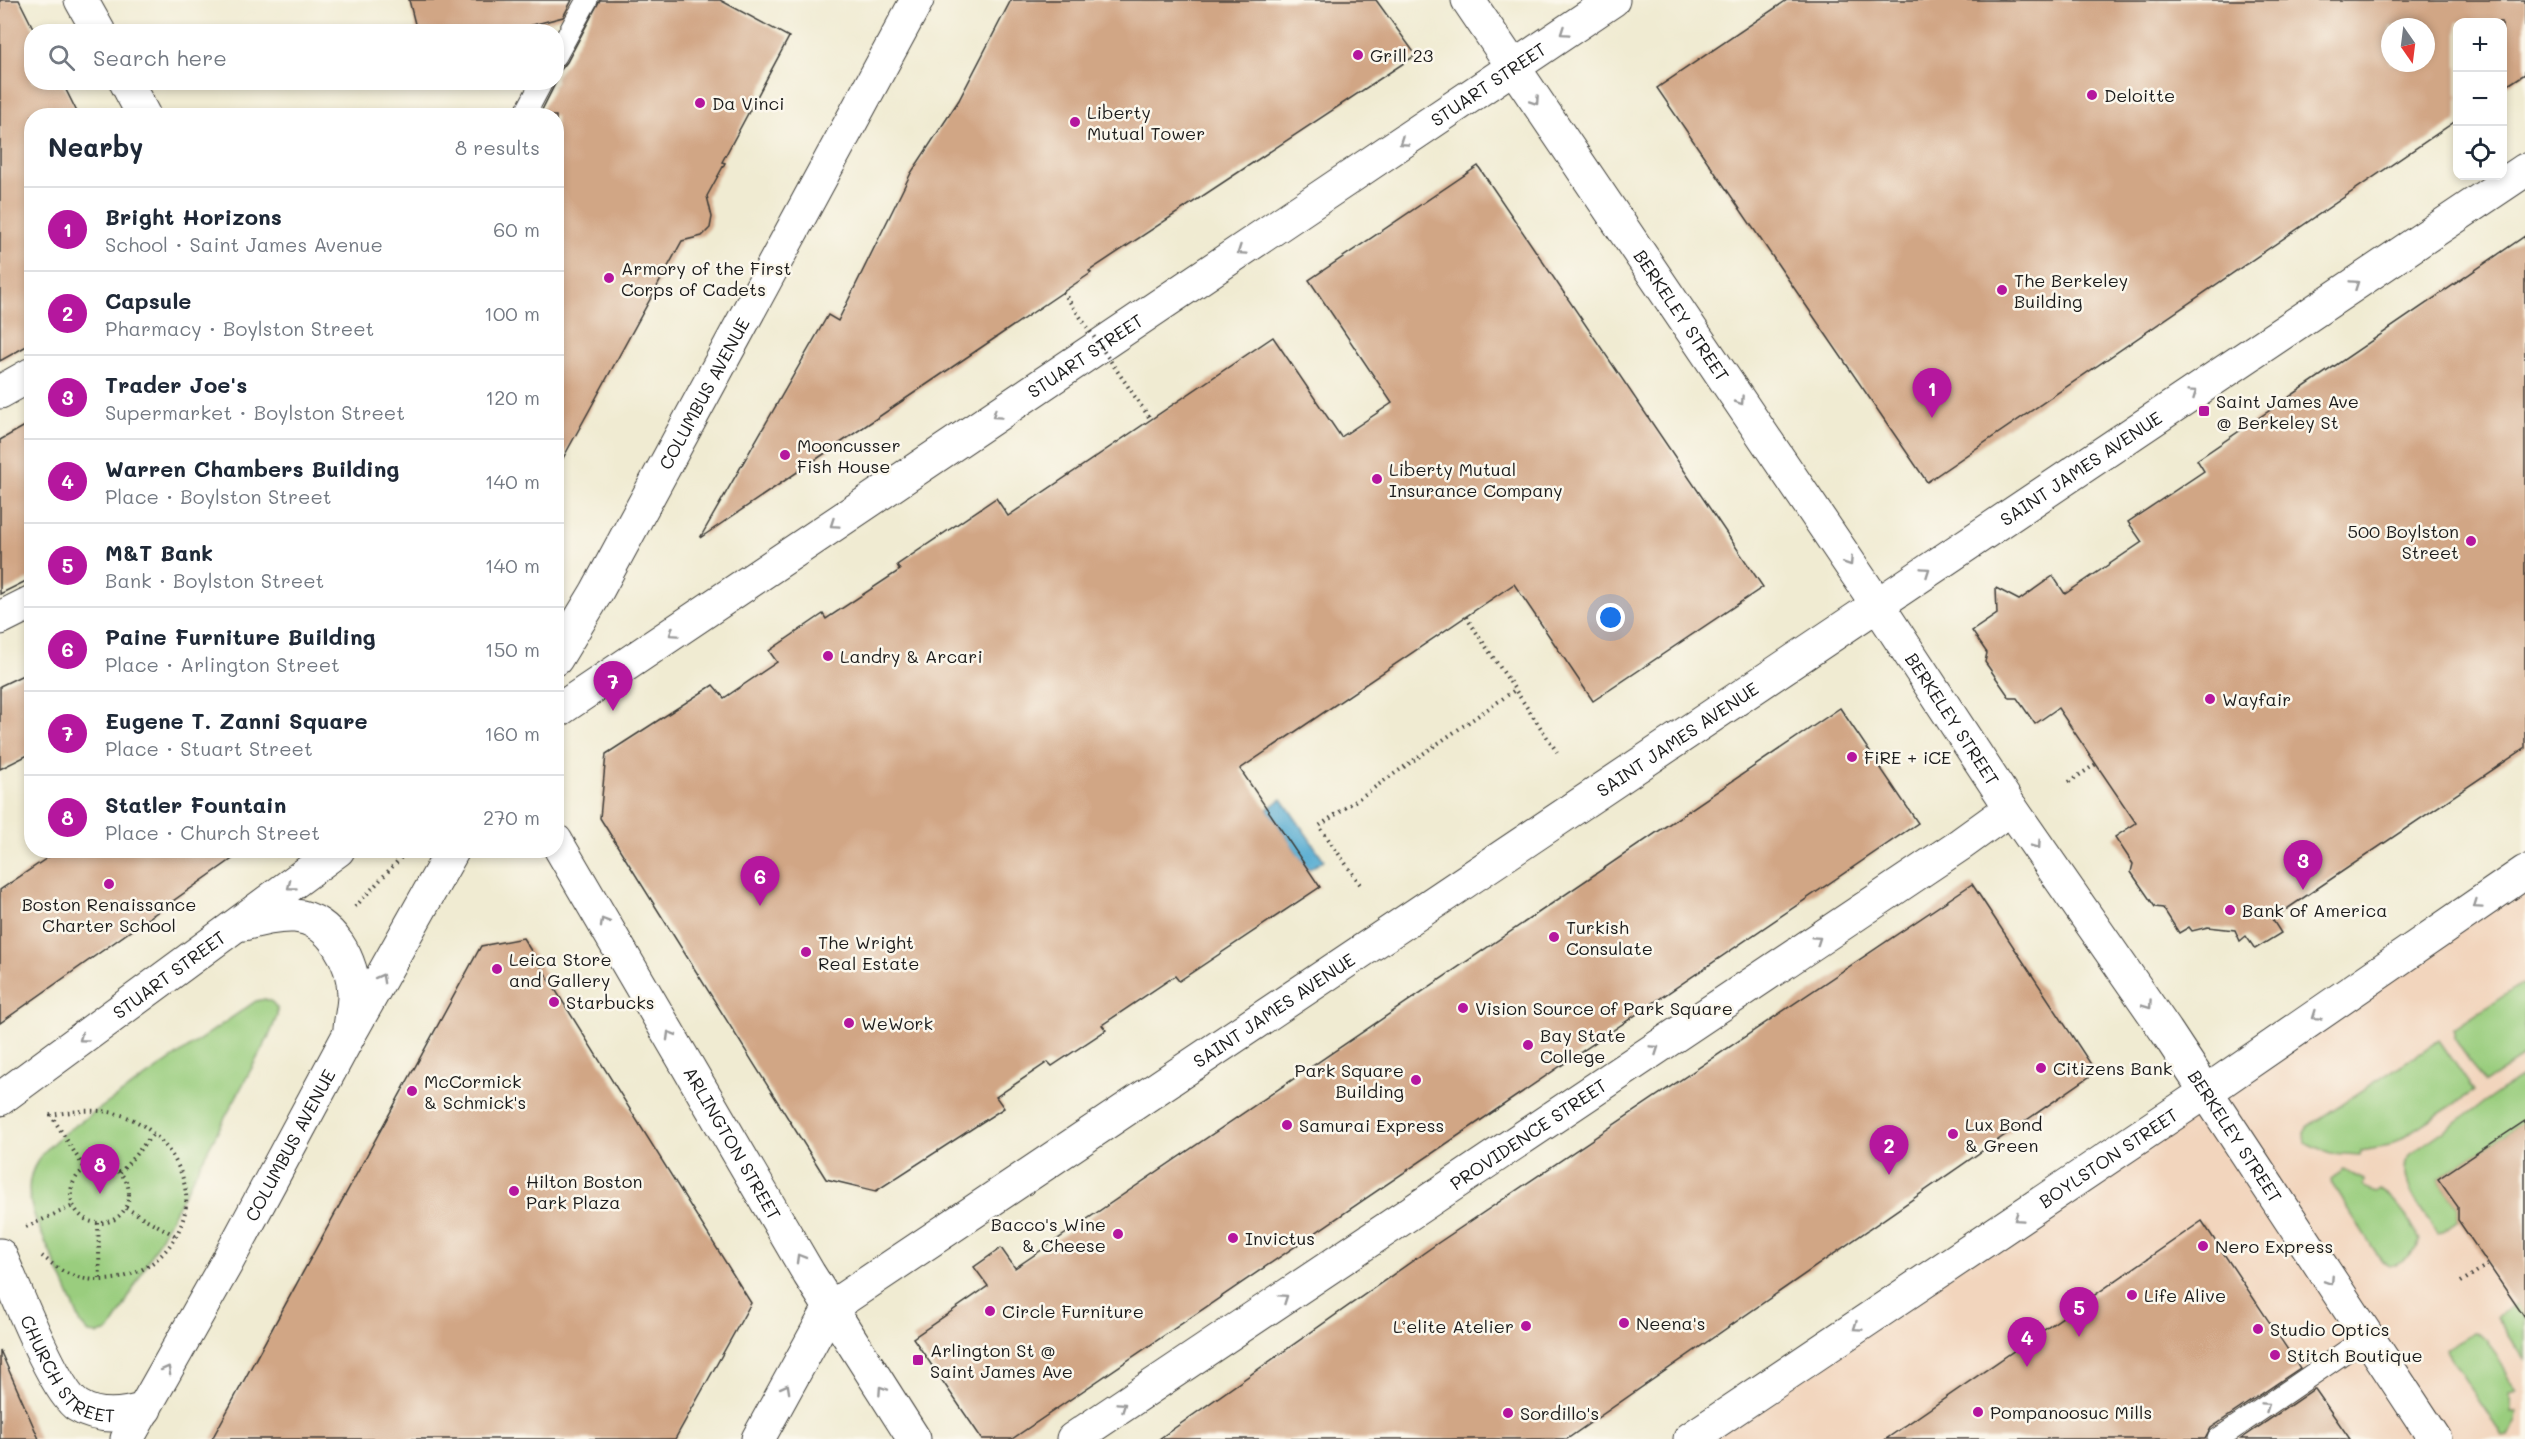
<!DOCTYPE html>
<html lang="en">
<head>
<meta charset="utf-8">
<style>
  :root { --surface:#fff; --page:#f2f2f3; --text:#1f2937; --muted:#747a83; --line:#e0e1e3; --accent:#b5179e }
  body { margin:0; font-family:Mali,sans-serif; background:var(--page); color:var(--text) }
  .controls { position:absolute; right:18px; top:18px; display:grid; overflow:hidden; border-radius:12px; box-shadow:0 3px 9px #0003 }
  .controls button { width:54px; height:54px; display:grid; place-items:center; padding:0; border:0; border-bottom:2px solid var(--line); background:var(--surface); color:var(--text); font:30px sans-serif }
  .compass { position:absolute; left:2381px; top:18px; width:54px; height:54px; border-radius:50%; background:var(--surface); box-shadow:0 3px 9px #0003; rotate:166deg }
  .you { position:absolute; left:1611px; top:618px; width:21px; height:21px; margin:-15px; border:4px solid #fff; border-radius:50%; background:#1a73e8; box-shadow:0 0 0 9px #1a73e833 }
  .badge { display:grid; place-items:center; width:39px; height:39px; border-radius:50%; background:var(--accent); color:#fff; font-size:20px; font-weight:700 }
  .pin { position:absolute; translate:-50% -50px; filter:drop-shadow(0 2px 3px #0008) }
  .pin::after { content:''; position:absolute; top:32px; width:21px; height:18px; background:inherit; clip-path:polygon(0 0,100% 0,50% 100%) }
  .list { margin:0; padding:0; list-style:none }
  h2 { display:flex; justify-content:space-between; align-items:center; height:78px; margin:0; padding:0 24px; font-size:26px }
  h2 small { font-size:20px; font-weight:400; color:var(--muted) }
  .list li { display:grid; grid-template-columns:39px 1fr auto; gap:18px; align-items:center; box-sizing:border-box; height:84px; padding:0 24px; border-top:2px solid var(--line) }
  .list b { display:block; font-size:22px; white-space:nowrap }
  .list p { margin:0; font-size:20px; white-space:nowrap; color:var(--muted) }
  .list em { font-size:20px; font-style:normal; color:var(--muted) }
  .icon { flex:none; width:33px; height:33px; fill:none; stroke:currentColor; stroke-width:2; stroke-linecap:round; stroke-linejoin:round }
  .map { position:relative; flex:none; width:2525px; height:1439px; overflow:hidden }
  .search { position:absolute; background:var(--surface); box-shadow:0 3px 9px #0003; left:24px; top:24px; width:540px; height:66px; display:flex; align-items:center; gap:15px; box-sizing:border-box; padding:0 21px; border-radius:24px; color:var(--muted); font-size:22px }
  .panel { position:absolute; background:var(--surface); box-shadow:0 3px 9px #0003; left:24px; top:108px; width:540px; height:750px; border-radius:24px }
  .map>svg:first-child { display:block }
  .built { fill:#f2d5bd }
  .green { fill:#9acd7e; stroke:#5b744d; stroke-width:1.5 }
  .water { fill:#55abd1; stroke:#386476; stroke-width:1.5 }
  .building { fill:#d1a685; fill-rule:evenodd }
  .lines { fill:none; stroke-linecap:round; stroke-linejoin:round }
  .service-casing { stroke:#3c3b37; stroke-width:23 }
  .minor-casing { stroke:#3c3b37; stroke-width:35 }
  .primary-casing { stroke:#3c3b37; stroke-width:35 }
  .path { stroke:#3c3b37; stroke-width:4; stroke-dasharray:1.5 4.5; stroke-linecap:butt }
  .service { stroke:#fff; stroke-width:21 }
  .minor { stroke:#fff; stroke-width:33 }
  .primary { stroke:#fff; stroke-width:33 }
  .path-bridge { stroke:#3c3b37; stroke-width:4; stroke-dasharray:1.5 4.5; stroke-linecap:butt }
  .oneway { stroke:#999 }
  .poi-dot { fill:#b5179e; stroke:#fbf7ec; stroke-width:2 }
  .labels { text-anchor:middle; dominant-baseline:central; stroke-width:5; stroke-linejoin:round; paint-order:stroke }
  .poi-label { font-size:18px; fill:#1c1c1c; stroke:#fbf7ec; text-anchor:start }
  .street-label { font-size:18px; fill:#1c1c1c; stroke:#fbf7ec }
</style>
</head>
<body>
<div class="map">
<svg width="2525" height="1439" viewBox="0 0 2525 1439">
  <rect width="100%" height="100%" fill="#fbf7ec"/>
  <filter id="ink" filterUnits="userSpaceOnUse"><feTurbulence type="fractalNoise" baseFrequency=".0167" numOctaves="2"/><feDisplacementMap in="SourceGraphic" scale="12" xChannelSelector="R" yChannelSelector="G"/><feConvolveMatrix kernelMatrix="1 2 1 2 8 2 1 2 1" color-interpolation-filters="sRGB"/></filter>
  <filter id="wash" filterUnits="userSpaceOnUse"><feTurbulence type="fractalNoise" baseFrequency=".008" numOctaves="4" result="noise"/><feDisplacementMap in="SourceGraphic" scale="24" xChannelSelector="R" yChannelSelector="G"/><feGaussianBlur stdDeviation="1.35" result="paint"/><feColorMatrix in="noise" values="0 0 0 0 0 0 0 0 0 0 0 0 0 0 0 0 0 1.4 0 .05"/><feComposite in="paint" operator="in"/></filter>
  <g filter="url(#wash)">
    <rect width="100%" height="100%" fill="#f0ebd2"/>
    <path class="built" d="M2525,876V1439H1690Z"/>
    <g class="green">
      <path d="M2520,985L2525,986V1056L2484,1083L2454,1038V1029Z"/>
      <path d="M265,999L272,1002L277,1008V1016L270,1034L118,1317L109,1331L98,1334L89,1333L81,1324C72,1301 62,1278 52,1256C26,1201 12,1173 67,1131L256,1001Z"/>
      <path d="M2439,1040L2474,1091L2390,1146L2361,1151L2360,1155L2330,1153L2305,1142L2304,1133L2308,1126Z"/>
      <path d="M2525,1074V1121L2438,1179L2458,1207V1220L2438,1234C2423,1211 2397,1184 2409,1155Z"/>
      <path d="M2344,1170L2364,1180L2363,1185L2366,1189L2376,1193L2380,1190C2399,1200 2409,1221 2420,1240C2416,1251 2400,1265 2389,1266L2382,1262L2332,1184V1179Z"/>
      <path d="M2515,1304L2525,1309V1360L2496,1317Z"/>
      <path d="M2473,1333L2480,1334L2487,1339L2517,1391L2510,1393L2511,1412H2517L2516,1420L2508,1435L2502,1436L2445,1349Z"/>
    </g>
    <path class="water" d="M1282,799L1324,860L1308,870L1267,809Z"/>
    <g id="blocks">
      <g class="building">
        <path d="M0,0H19L35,32H32V82H62L79,116H32V343L0,361Z"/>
        <path d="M409,0H572L563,17L506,32H417Z"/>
        <path d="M600,0H720L789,37L722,162L725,163L707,196L712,217L710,228L702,236L682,241L556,471V116H539L556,82V76L567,62Z"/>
        <path d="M1011,0H1376L1416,55L1089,271L1091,273L700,538L828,315L838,321L911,173L959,100Z"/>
        <path d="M1787,0H2525V74L2502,89V22H2457V120L1927,482L1657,88ZM2390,27H2426V63H2390Z"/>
        <path d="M1478,166L1763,587L1593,701L1514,584L1240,769L1320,887L1179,981L1175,976L1102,1025L1106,1030L1052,1066L1048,1062L996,1097L1004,1108L876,1191L826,1179L600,818L606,754L713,685L724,698L777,662L769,651L823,614L826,619L900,570L897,565L996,498L1008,516L1273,337L1341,437L1392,403L1309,280Z"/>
        <path d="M2525,236V748L2272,919L2281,933L2255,949L2246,936L2240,941L2235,930L2208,927L2192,931L2189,927L2179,933L2163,908L2155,907L2131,872L2133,864L2115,837L2136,823L2058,708L2035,724L2017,698H2010L1985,662L1987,653L1972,631L1997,614L1996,588L2019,600L2053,576L2065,594L2142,542L2128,522L2204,471L2197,460Z"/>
        <path d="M32,422V578L0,594V440Z"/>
        <path d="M23,675L32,691V753L0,769V686Z"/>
        <path d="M1840,708L1918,823L1012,1439H982L913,1338L988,1286L974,1267L1001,1248L1015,1268Z"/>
        <path d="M59,850H245L0,1023V890Z"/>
        <path d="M1972,884L2096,1072L1567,1439H1159L1438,1243Z"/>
        <path d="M523,938L751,1303L675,1439H212L481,946Z"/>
        <path d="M2525,1121V1318L2458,1220V1207L2438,1179Z"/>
        <path d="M2202,1221L2300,1368L2211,1428L2205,1439H1886Z"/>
        <path d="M0,1350L39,1439H0Z"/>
        <path d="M2315,1389L2350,1439H2241L2314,1389Z"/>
      </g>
    </g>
  </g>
  <g filter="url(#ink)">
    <use href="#blocks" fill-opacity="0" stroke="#3c3b37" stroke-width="1.5"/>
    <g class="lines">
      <g class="service-casing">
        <g id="service">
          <path d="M556,56L587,0"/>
          <path d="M524,116L542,82"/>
          <path d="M2218,1439L2367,1337"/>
        </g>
      </g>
      <g class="minor-casing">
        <g id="minor">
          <path d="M0,392L32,374"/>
          <path d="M0,618L32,602"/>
          <path id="s1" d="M0,1255C14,1286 54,1391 78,1406C99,1419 123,1416 145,1409"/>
          <path id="s2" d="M1073,1439L1961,844L2011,808"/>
        </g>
      </g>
      <g class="primary-casing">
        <g id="primary">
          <path d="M81,0L99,32"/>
          <path id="s3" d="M1468,0L1877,604L2011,808L2166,1031L2435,1439"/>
          <path d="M126,82L144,116"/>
          <path id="s4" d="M556,659L596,593L917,0"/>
          <path id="s5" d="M556,712L1613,0"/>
          <path id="s6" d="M556,841L809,1274L914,1439"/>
          <path d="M244,924C261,919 277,915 295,916C331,919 354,962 354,995C354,1006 351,1017 350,1028"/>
          <path id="s7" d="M0,1099L338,850"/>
          <path id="s8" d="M127,1439L226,1264L349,1035L453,850"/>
          <path id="s9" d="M758,1439L830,1308L2525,170"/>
          <path id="s10" d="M1690,1439L2206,1092L2525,872"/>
        </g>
      </g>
      <g class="path">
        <path d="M1466,617L1557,752"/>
        <path d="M2069,782L2096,764"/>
        <path d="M1360,884L1319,826L1515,690"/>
        <path d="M355,907L407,851"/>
        <circle cx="100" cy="1194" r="29"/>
        <path d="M120,1173L153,1134"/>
        <path d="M126,1208L176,1236"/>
        <path d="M98,1223L100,1280"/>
        <path d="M26,1227L73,1206"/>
        <path d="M42,1256C50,1262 59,1270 69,1274C116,1293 171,1266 184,1216C195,1177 163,1131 127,1117C103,1107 75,1111 51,1115L85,1169"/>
        <path d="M2461,1282L2487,1265"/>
      </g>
      <use href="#service" class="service"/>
      <use href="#minor" class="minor"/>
      <use href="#primary" class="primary"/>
      <path class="path-bridge" d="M1063,292L1151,420"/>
    </g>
    <defs><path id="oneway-chevron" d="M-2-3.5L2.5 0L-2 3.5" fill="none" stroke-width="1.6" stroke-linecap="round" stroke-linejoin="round" transform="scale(1.5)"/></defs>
    <g class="oneway">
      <use href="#oneway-chevron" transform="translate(1564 32) rotate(146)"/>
      <use href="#oneway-chevron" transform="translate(1535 101) rotate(56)"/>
      <use href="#oneway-chevron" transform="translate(1403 142) rotate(146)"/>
      <use href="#oneway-chevron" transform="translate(1241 251) rotate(146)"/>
      <use href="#oneway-chevron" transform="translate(2355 284) rotate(-34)"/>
      <use href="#oneway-chevron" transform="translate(2193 393) rotate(-34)"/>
      <use href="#oneway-chevron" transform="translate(1740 401) rotate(56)"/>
      <use href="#oneway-chevron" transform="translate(996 415) rotate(146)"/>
      <use href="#oneway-chevron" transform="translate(834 524) rotate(146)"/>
      <use href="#oneway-chevron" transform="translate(1849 562) rotate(57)"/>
      <use href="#oneway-chevron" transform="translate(1926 571) rotate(-34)"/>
      <use href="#oneway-chevron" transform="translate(673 633) rotate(146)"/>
      <use href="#oneway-chevron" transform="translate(2037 845) rotate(55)"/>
      <use href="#oneway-chevron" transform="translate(291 886) rotate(143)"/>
      <use href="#oneway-chevron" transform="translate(2477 905) rotate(145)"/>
      <use href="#oneway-chevron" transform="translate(604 922) rotate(-120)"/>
      <use href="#oneway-chevron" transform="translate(1817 940) rotate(-34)"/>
      <use href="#oneway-chevron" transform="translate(381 978) rotate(-61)"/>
      <use href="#oneway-chevron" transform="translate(2148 1005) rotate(55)"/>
      <use href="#oneway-chevron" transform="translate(2316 1016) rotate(145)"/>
      <use href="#oneway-chevron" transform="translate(670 1035) rotate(-120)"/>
      <use href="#oneway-chevron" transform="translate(83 1038) rotate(144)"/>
      <use href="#oneway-chevron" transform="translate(1655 1049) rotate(-34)"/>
      <use href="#oneway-chevron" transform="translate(2018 1218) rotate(146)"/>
      <use href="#oneway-chevron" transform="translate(800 1258) rotate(-120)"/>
      <use href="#oneway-chevron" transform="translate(2330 1281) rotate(57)"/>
      <use href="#oneway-chevron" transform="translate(1284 1298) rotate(-34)"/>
      <use href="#oneway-chevron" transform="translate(1857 1327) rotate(146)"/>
      <use href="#oneway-chevron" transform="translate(167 1370) rotate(-61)"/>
      <use href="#oneway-chevron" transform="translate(786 1388) rotate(-61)"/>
      <use href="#oneway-chevron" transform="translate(882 1390) rotate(-124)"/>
      <use href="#oneway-chevron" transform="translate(1122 1406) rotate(-34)"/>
      <use href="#oneway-chevron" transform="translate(2266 1406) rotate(-34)"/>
    </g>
  </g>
  <g class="poi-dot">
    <circle cx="1358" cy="55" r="6"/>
    <circle cx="2092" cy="95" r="6"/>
    <circle cx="700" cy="103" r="6"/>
    <circle cx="1075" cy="122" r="6"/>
    <circle cx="609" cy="278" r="6"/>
    <circle cx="2002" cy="290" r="6"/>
    <rect x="2198" y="405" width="12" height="12" rx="3"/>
    <circle cx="785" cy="455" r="6"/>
    <circle cx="1377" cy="479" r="6"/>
    <circle cx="2471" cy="541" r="6"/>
    <circle cx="828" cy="656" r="6"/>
    <circle cx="2210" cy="699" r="6"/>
    <circle cx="1852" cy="757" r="6"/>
    <circle cx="109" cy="884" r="6"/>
    <circle cx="2230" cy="910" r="6"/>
    <circle cx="1554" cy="937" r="6"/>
    <circle cx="806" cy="952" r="6"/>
    <circle cx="497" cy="969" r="6"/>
    <circle cx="554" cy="1002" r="6"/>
    <circle cx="1463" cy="1008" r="6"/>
    <circle cx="849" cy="1023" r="6"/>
    <circle cx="1528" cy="1045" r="6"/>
    <circle cx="2041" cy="1068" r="6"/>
    <circle cx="1416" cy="1080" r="6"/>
    <circle cx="412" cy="1091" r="6"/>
    <circle cx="1287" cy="1125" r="6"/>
    <circle cx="1953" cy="1134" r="6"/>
    <circle cx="514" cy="1191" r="6"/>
    <circle cx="1118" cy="1234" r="6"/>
    <circle cx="1233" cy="1238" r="6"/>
    <circle cx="2203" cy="1246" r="6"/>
    <circle cx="2132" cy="1295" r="6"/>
    <circle cx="990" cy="1311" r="6"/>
    <circle cx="1624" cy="1323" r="6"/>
    <circle cx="1526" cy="1326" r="6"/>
    <circle cx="2258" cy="1329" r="6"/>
    <circle cx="2275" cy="1355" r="6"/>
    <rect x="912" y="1354" width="12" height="12" rx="3"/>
    <circle cx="1978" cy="1412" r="6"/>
    <circle cx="1508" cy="1413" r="6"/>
  </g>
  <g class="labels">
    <g class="poi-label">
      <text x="1370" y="55">Grill 23</text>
      <text x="2104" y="95">Deloitte</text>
      <text x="712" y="103">Da Vinci</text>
      <text x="1087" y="112">Liberty<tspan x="1087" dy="21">Mutual Tower</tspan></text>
      <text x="621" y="268">Armory of the First<tspan x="621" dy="21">Corps of Cadets</tspan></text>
      <text x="2014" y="280">The Berkeley<tspan x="2014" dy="21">Building</tspan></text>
      <text x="2216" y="401">Saint James Ave<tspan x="2216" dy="21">@ Berkeley St</tspan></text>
      <text x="797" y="445">Mooncusser<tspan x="797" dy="21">Fish House</tspan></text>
      <text x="1389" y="469">Liberty Mutual<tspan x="1389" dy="21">Insurance Company</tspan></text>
      <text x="2459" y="531" text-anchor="end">500 Boylston<tspan x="2459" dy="21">Street</tspan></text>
      <text x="840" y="656">Landry &amp; Arcari</text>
      <text x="2222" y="699">Wayfair</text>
      <text x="1864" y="757">FiRE + iCE</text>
      <text x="109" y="904" text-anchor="middle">Boston Renaissance<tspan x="109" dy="21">Charter School</tspan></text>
      <text x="2242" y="910">Bank of America</text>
      <text x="1566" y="927">Turkish<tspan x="1566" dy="21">Consulate</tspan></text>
      <text x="818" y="942">The Wright<tspan x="818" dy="21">Real Estate</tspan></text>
      <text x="509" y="959">Leica Store<tspan x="509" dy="21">and Gallery</tspan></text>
      <text x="566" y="1002">Starbucks</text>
      <text x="1475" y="1008">Vision Source of Park Square</text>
      <text x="861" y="1023">WeWork</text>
      <text x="1540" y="1035">Bay State<tspan x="1540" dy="21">College</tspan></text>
      <text x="2053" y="1068">Citizens Bank</text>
      <text x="1404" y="1070" text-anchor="end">Park Square<tspan x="1404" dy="21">Building</tspan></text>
      <text x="424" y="1081">McCormick<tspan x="424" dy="21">&amp; Schmick's</tspan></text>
      <text x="1965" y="1124">Lux Bond<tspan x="1965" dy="21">&amp; Green</tspan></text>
      <text x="1299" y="1125">Samurai Express</text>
      <text x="526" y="1181">Hilton Boston<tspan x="526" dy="21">Park Plaza</tspan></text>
      <text x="1106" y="1224" text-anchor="end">Bacco's Wine<tspan x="1106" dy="21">&amp; Cheese</tspan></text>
      <text x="1245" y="1238">Invictus</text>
      <text x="2215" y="1246">Nero Express</text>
      <text x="2144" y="1295">Life Alive</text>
      <text x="1002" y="1311">Circle Furniture</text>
      <text x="1636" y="1323">Neena's</text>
      <text x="1514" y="1326" text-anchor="end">L’elite Atelier</text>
      <text x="2270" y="1329">Studio Optics</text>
      <text x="930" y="1350">Arlington St @<tspan x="930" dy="21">Saint James Ave</tspan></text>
      <text x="2287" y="1355">Stitch Boutique</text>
      <text x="1990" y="1412">Pompanoosuc Mills</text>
      <text x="1520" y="1413">Sordillo's</text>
    </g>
    <g class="street-label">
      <text stroke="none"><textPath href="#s5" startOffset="1124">STUART STREET</textPath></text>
      <text stroke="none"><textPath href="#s3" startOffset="381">BERKELEY STREET</textPath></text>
      <text stroke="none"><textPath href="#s5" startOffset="638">STUART STREET</textPath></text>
      <text stroke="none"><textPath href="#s4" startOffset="304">COLUMBUS AVENUE</textPath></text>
      <text stroke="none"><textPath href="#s9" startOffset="1656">SAINT JAMES AVENUE</textPath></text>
      <text stroke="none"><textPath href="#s3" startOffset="867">BERKELEY STREET</textPath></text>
      <text stroke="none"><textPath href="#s9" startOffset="1170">SAINT JAMES AVENUE</textPath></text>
      <text stroke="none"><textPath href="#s7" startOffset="210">STUART STREET</textPath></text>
      <text stroke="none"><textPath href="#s9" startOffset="684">SAINT JAMES AVENUE</textPath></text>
      <text stroke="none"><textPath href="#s2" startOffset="548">PROVIDENCE STREET</textPath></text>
      <text stroke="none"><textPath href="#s3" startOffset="1371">BERKELEY STREET</textPath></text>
      <text stroke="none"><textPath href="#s6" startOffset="350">ARLINGTON STREET</textPath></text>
      <text stroke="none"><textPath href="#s8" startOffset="336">COLUMBUS AVENUE</textPath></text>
      <text stroke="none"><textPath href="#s10" startOffset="504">BOYLSTON STREET</textPath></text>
      <text stroke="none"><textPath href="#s1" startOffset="138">CHURCH STREET</textPath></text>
    </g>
  </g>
</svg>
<div class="controls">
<button>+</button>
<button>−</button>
<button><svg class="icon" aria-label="locate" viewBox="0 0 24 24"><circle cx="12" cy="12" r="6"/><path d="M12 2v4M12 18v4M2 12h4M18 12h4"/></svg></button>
</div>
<svg class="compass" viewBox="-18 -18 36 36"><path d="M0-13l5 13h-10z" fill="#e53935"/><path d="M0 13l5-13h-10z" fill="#747a83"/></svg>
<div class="you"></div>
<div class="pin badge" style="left:1932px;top:418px">1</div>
<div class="pin badge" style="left:1889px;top:1175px">2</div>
<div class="pin badge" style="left:2303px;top:890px">3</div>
<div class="pin badge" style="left:2027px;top:1367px">4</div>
<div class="pin badge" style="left:2079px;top:1337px">5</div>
<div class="pin badge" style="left:760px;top:906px">6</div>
<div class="pin badge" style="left:613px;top:711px">7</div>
<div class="pin badge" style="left:100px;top:1194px">8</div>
<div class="search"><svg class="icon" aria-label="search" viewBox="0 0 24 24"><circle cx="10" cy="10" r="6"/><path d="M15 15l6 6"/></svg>Search here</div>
<section class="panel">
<h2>Nearby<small>8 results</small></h2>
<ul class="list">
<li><span class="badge">1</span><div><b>Bright Horizons</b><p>School · Saint James Avenue</p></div><em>60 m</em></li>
<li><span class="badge">2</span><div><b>Capsule</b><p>Pharmacy · Boylston Street</p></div><em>100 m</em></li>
<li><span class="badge">3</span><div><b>Trader Joe's</b><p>Supermarket · Boylston Street</p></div><em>120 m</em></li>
<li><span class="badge">4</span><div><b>Warren Chambers Building</b><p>Place · Boylston Street</p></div><em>140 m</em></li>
<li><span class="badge">5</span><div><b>M&amp;T Bank</b><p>Bank · Boylston Street</p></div><em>140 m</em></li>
<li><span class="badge">6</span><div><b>Paine Furniture Building</b><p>Place · Arlington Street</p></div><em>150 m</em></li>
<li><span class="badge">7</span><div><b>Eugene T. Zanni Square</b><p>Place · Stuart Street</p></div><em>160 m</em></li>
<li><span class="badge">8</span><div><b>Statler Fountain</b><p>Place · Church Street</p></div><em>270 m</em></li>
</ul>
</section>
</div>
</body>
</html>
